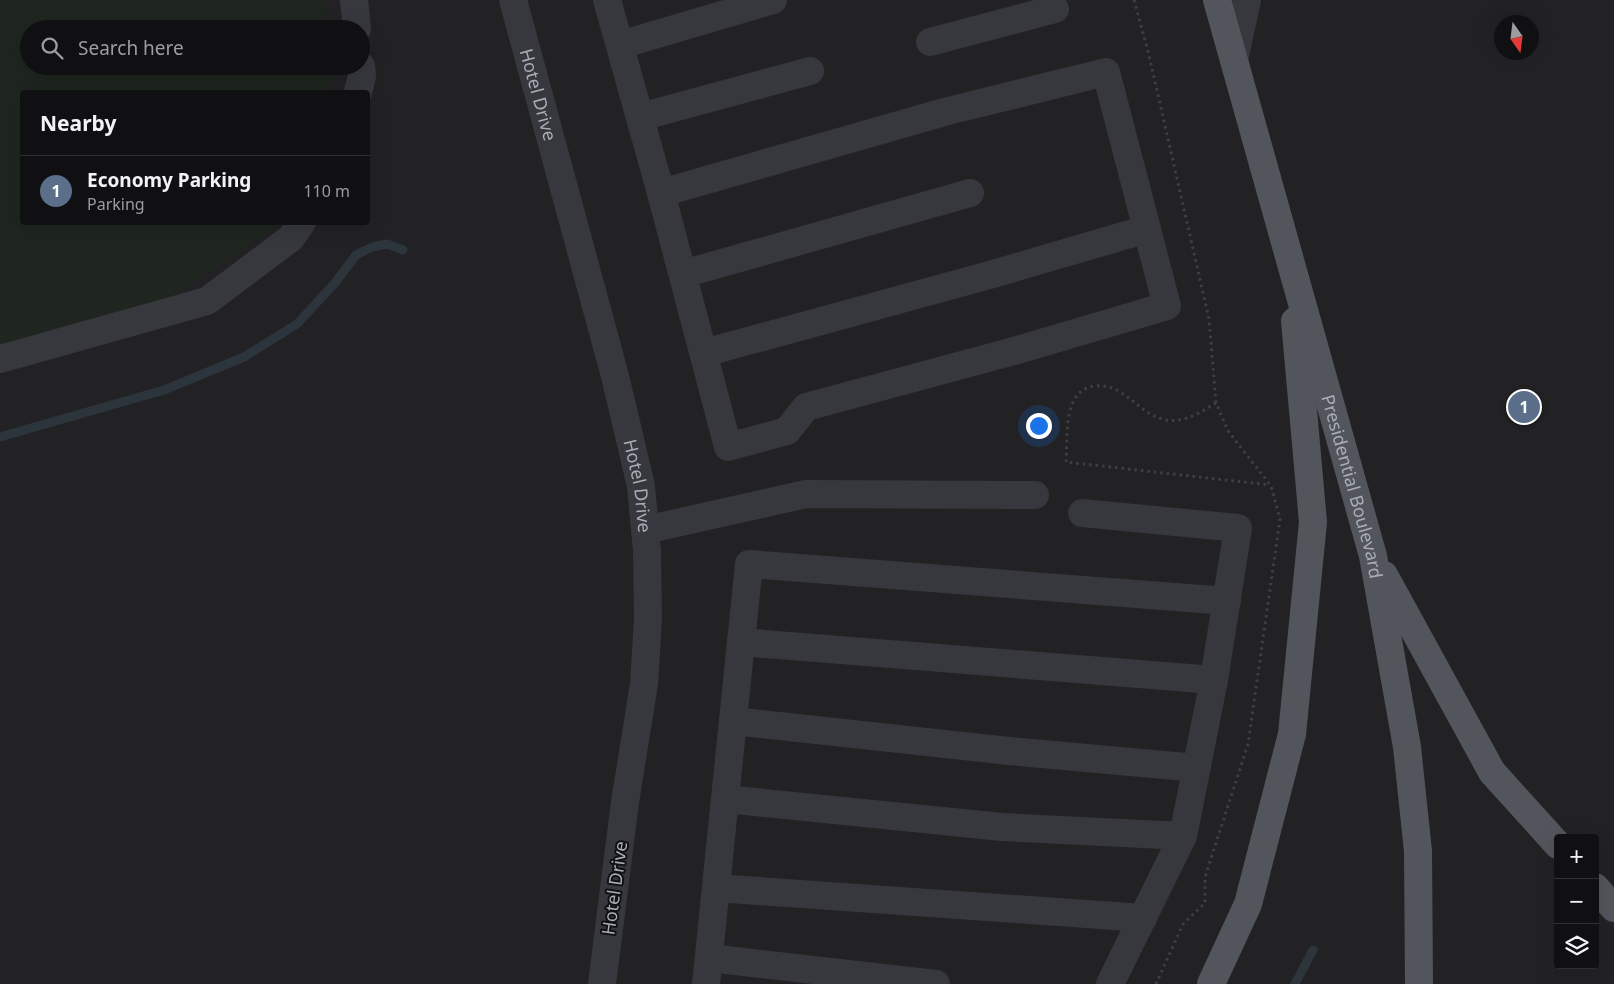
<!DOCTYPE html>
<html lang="en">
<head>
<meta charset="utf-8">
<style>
  :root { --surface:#101012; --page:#19191b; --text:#f1f3f6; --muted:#9c9d9f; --line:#303032; --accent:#f2b134 }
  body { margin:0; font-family:"Noto Sans",sans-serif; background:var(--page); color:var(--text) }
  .controls { position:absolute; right:15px; bottom:15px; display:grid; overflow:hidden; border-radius:5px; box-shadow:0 5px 20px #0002 }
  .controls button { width:45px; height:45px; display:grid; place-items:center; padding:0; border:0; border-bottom:1px solid var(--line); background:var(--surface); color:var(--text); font:25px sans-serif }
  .compass { position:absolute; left:1494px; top:15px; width:45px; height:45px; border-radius:50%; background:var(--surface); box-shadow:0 5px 20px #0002; rotate:166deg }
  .you { position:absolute; left:1038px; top:425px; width:18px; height:18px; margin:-12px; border:4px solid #fff; border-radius:50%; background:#1a73e8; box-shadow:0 0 0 8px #1a73e833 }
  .badge { display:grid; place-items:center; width:32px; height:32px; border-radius:50%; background:var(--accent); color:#fff; font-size:16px; font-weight:700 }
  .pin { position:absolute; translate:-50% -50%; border:2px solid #fff; box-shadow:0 1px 5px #0006 }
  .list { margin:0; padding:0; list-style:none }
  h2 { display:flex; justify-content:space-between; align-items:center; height:65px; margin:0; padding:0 20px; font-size:21px }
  h2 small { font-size:16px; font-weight:400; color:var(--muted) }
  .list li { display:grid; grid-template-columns:32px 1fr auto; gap:15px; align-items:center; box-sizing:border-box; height:70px; padding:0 20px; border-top:1px solid var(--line) }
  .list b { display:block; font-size:19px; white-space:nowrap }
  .list p { margin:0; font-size:16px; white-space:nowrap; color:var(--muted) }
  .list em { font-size:16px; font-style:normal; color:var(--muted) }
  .icon { flex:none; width:28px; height:28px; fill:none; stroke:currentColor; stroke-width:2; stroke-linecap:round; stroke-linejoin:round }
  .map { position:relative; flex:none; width:1614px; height:984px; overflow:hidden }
  .search { position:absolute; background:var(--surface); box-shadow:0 5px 20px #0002; left:20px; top:20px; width:350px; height:55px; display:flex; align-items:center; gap:12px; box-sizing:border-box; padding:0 18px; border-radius:28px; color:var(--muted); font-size:19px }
  .panel { position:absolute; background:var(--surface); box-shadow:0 5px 20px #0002; left:20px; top:90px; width:350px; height:135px; border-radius:5px }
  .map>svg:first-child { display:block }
  .built { fill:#222225; fill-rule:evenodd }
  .green { fill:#1e261f }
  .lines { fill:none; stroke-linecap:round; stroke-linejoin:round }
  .stream { stroke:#2c353c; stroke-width:9 }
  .path { stroke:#3d3f44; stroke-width:3; stroke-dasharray:2.5 4; stroke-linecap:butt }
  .minor { stroke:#37383d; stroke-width:28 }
  .major { stroke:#53555c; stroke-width:28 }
  .labels { text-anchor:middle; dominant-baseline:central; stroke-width:4; stroke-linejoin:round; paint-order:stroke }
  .street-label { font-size:18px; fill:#a8adb8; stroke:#111113 }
</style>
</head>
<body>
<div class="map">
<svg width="1614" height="984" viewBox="0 0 1614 984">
  <rect width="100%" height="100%" fill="#161618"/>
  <path class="built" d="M0,0H1614V984H0ZM1502,22H1532V52H1502ZM29,29H361V66H29ZM22,92H368V222H22ZM1558,838H1595V965H1558Z"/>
  <path class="green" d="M0,0H322L330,29H29V66H331L330,92H22V222L278,223L275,227L168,299L0,345Z"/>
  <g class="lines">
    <g class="stream">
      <path d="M0,437L164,390L244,357L297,324L335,283L356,255L372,247L387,244L403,250"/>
      <path d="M1295,984L1313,950"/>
    </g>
    <g class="path">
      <path d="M1134,0L1148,51L1209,319L1216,403L1228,431L1271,486L1280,519L1248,744L1205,877V903L1183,924L1156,984"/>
      <path d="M1216,403C1201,412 1184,423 1166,420C1145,415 1137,402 1120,392C1112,387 1104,385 1095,386C1062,389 1068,438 1066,462L1270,485"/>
    </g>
    <g class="minor">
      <path d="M354,0L357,29"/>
      <path id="s1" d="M513,0L615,376L641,486L647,551L648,618L644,684L625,802L602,984"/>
      <path d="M607,0L661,193L728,447L787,431L806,407L1014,351L1167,306L1106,72L948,111L661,193"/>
      <path d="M930,42L1055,9"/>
      <path d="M620,45L773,0"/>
      <path d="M1234,60L1247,0"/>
      <path d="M358,92L362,76L361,66"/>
      <path d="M640,117L810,71"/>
      <path d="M683,274L970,193"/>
      <path d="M704,353L993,274L1147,229"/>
      <path d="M0,359L207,301L291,238L302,222"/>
      <path d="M1082,513L1238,528L1214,680L1183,836L1110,984"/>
      <path d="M645,530L806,494L1035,495"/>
      <path d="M741,642L1214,680"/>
      <path d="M733,721L1009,751L1197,768"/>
      <path d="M725,799L1002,827L1183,836"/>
      <path d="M716,888L1143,918"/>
      <path d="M709,958L936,984"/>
      <path d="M706,984L749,564L1227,601"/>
    </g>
    <g class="major">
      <path id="s2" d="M1217,0L1373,556L1407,747L1418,851L1419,984"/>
      <path d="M1384,575L1492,772L1558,845"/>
      <path d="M1595,887L1614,908"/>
      <path d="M1211,984L1248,904L1292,734L1313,522L1295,321"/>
    </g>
  </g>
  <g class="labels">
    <g class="street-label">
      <text stroke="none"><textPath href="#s1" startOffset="98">Hotel Drive</textPath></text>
      <text stroke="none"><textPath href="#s1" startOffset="502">Hotel Drive</textPath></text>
      <text stroke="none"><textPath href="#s2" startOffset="505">Presidential Boulevard</textPath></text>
      <text transform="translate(614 888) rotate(-82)">Hotel Drive</text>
    </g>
  </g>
</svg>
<div class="controls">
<button>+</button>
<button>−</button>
<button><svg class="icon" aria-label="layers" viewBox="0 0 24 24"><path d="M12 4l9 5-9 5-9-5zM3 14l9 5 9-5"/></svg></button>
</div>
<svg class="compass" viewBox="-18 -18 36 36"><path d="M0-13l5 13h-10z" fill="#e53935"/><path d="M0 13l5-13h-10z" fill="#9c9d9f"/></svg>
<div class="you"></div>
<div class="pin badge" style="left:1524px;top:407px;background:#5c6f8a">1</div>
<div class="search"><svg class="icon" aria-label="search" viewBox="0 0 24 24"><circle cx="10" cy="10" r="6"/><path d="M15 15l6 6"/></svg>Search here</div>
<section class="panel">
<h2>Nearby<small></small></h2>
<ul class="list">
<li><span class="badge" style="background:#5c6f8a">1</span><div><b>Economy Parking</b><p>Parking</p></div><em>110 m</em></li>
</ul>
</section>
</div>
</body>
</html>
